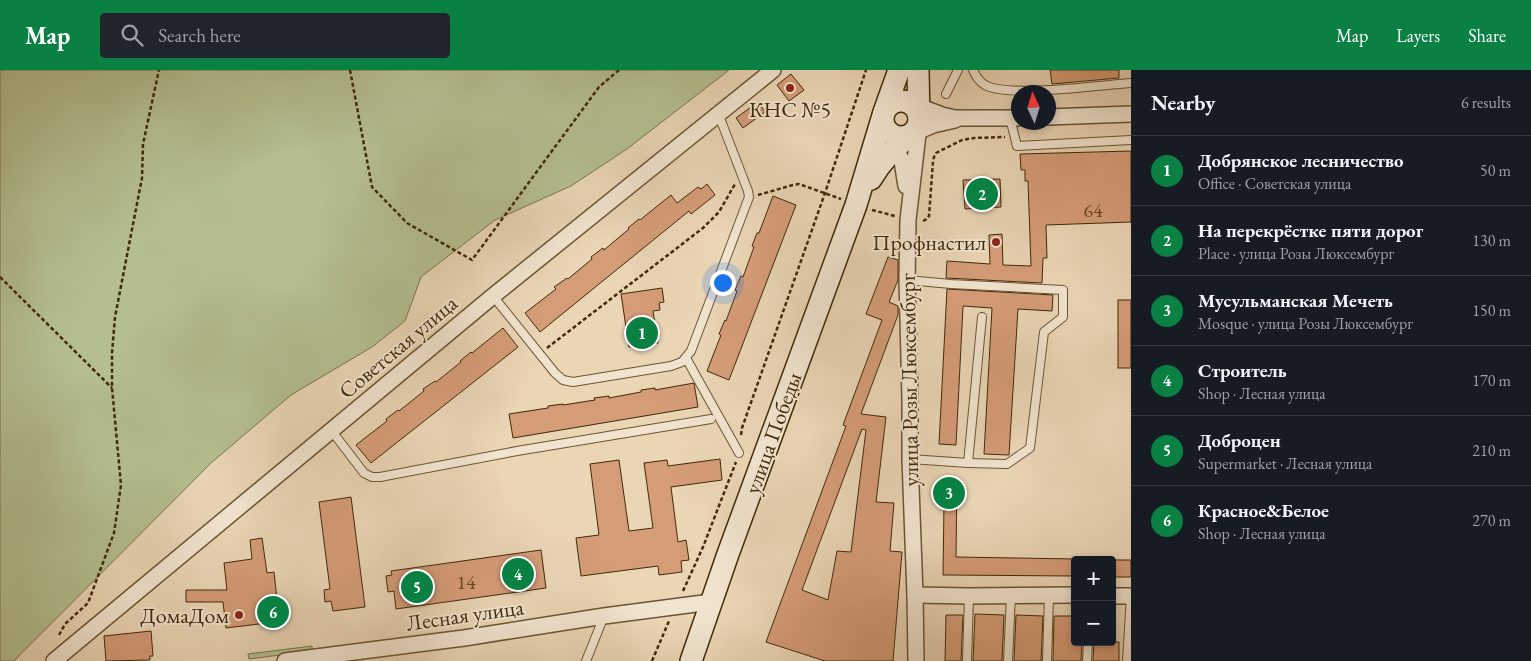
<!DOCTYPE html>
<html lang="en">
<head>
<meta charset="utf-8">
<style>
  :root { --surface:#171b24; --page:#20242c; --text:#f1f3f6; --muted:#9ea1a6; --line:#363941; --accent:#0b8043 }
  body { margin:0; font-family:"EB Garamond",serif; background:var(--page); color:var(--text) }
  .controls { position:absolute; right:15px; bottom:15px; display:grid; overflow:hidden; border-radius:5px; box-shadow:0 2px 8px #0003 }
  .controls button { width:45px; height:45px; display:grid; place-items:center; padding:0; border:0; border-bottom:1px solid var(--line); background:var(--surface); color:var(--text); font:25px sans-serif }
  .compass { position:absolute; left:1011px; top:15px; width:45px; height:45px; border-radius:50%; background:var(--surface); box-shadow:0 2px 8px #0003; rotate:356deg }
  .you { position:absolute; left:722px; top:212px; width:18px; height:18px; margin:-12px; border:4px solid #fff; border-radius:50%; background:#1a73e8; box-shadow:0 0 0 8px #1a73e833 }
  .badge { display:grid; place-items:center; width:32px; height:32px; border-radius:50%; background:var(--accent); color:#fff; font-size:16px; font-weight:700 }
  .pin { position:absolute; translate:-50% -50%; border:2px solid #fff; box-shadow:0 1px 5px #0006 }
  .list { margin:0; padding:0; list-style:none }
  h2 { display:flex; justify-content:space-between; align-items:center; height:65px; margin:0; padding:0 20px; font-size:21px }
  h2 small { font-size:16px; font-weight:400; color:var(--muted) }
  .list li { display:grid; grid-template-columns:32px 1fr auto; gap:15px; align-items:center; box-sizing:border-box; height:70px; padding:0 20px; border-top:1px solid var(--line) }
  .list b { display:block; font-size:19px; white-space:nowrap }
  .list p { margin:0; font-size:16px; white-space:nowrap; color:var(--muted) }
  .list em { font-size:16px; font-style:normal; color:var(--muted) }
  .icon { flex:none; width:28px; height:28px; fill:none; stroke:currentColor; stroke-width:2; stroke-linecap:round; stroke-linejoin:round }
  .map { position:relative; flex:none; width:1131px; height:591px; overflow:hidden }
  header { display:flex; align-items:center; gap:30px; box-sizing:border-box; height:70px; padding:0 25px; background:var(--accent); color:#fff }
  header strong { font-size:24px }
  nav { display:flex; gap:28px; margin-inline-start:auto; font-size:18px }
  .search { width:350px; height:45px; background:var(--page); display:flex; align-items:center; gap:12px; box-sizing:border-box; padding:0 18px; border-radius:5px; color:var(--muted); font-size:19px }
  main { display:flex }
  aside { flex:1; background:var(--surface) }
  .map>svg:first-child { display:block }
  .green { fill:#b4be8f; stroke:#7a744b }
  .building { fill:#d59c78; stroke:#402a07; fill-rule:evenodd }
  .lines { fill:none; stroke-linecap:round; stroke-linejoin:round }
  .lane-casing { stroke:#6a5532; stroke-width:10 }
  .street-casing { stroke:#6a5532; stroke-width:18 }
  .secondary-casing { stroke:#402a07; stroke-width:24 }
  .path { stroke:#402a07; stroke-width:2.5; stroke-dasharray:4 2.5; stroke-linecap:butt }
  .lane { stroke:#f1e4cf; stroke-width:8 }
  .street { stroke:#f1e4cf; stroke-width:15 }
  .secondary { stroke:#f1e4cf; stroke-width:21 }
  .poi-dot { fill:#8f2418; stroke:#f1e4cf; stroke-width:2 }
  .labels { text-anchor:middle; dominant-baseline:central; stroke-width:4; stroke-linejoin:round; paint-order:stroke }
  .number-label { font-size:20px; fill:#654623 }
  .poi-label { font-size:22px; fill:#402a07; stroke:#f1e4cf; text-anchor:end }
  .street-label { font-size:22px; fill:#402a07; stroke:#f1e4cf }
</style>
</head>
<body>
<header>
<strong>Map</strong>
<div class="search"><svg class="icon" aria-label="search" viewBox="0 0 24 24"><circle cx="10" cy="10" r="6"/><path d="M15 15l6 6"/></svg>Search here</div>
<nav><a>Map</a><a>Layers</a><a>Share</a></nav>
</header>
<main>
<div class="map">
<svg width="1131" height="591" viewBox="0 0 1131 591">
  <rect width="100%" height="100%" fill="#ead5b5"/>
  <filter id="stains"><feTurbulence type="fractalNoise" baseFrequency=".004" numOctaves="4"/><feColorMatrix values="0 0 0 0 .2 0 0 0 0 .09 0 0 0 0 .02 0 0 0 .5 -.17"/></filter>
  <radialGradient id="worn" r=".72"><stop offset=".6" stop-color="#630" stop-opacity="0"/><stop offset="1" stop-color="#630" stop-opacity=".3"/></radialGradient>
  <g class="green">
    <path d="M0,0H729L627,79L571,116L495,150L421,207L405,251L372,277L291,325L211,393L14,591H0Z"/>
    <path d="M312,576V581L249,589L248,584Z"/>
  </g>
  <g class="building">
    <path d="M1050,0H1119V8L1052,14Z"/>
    <path d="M791,4L804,20L789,31L777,15Z"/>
    <path d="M758,32L765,42L743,58L736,48Z"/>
    <path d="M1131,81V152L1046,155L1047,188H1043L1042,213L946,208L947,191L990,194L989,165L1002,164L1003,195L1031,196L1028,111H1025V100H1021L1020,84Z"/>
    <path d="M1000,109L1001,137L965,139L963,110Z"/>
    <path d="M707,114L715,125L691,144L689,141L540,262L525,243L556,219L554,217L567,208L568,209L592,189L591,187L603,178L604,180L629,159L628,158L639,149L640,150L671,125L677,133L698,117L701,119Z"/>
    <path d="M773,126L796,135L729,310L707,301L721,265L719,264L725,250L726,251L737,221L735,220L741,206L743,207L754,177L752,176L757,163H759Z"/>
    <path d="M888,187L898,190V210L889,232L898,236V245L861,344L886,347L876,432L894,433L890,481L902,482L893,591H825L766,572L846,356L843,355L882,250L866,244ZM862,359L866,360L851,482L837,481L828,530L802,520Z"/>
    <path d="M662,218L664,232L659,233L660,240L653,241L658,273L629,277L621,224Z"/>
    <path d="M947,219L1053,225L1052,241L1018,239L1009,385L984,384L992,238L963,236L956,375L939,374Z"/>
    <rect x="1118" y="230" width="13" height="68"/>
    <path d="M503,258L518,277L371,393L356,375L387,351L386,349L398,340L399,341L424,321L423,319L435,311L436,312L461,292L460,291L471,282L472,283Z"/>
    <path d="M694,313L698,337L513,368L509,344L548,338V336L563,334V335L595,330L594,328L609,326V328L641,322V320L655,318V320Z"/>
    <path d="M720,389L722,410L671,417L678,472L686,470L689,490L681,491L682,502L659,505L658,496L581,506L576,468L599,465L590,394L619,390L629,461L653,458L644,393L667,390L668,396Z"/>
    <path d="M940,411L957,412L956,487L1075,489V506L943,505L944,434H940Z"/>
    <path d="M351,427L365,537L333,541L331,531L325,532L324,520L330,519L319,432Z"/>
    <path d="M262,468L267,503L274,502L277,530H282L284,551L226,558L223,532H186V520H227L224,493L252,489L250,470Z"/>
    <path d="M541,480L546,518L396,539L394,521L388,522L386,506L392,505L391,501Z"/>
    <rect x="1112" y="490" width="19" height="17"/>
    <path d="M975,544L1004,545L1002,591H973Z"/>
    <path d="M946,545H963L961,591H945Z"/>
    <path d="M1016,545L1043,546L1041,591H1014Z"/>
    <path d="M1054,546H1075V572H1082L1081,591H1053Z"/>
    <path d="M151,561L153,586H150V590L106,591L104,566Z"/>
    <path d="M1094,572H1119V591H1093Z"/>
  </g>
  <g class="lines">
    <g class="lane-casing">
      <g id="lane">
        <path d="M973,0C976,6 979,12 985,15C1007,28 1102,15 1131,13"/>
        <path d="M946,24L958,0"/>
        <path d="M1010,48L1017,76L1131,70"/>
        <path d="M907,210L951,214L1063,220V247L1044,262L1030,378L1007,394L968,393"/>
        <path d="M493,226L555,303L563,310L573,312L671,296L682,292L691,281L749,127L748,121L718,43"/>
        <path d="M686,288L739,383"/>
        <path d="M331,360L364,403L372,407H380L517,381L711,349"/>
        <path d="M910,389L968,393L982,247"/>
        <path d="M586,591L604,546"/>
        <path d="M967,591L969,526"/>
        <path d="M1008,591L1011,525"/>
        <path d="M1047,591L1049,525"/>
        <path d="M1087,591L1088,572"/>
        <path d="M1127,591L1131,526"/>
      </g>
    </g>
    <g class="street-casing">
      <g id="street">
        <path d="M905,31L942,45L955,48H1018"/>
        <path d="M1048,47L1131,44"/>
        <path d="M890,64L902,91L906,116"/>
        <path d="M912,64L933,55L955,50"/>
        <path d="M915,525L969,526L1075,525"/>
        <path d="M1112,526H1131"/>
        <path d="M54,591L493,226L773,0"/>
        <path d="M285,591L464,568L604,546L711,532"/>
        <path d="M916,591L915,525L910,389V329L907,210L908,150L919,56"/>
      </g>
    </g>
    <g class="secondary-casing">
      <g id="secondary">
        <path d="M918,0L919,49"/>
        <circle cx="901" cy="49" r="18"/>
        <path d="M871,109C882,90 895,77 912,64"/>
        <path d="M691,591L728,484L856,135L884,42L899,0"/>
      </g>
    </g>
    <g class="path">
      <path d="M350,0L372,117L407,153L472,190L599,17L619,0"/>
      <path d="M758,125L793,115L799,114L841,129"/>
      <path d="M872,140L895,146"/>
      <path d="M923,151L927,149L929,146L933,91L934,87L936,83L962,70L974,68L1005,67"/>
      <path d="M0,207L112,318"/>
      <path d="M547,278L703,158L719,142L735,114"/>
      <path d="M741,365L742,358L825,123L866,0"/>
      <path d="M683,521L703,477L736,392"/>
      <path d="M59,565L65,554L88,533L114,463L121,415L112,318V283L115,247L142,108L143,74L159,0"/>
      <path d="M652,591L669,551"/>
    </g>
    <use href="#lane" class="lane"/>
    <use href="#street" class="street"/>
    <use href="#secondary" class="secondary"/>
  </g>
  <g class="poi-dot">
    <circle cx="790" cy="18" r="5"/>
    <circle cx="996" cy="172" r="5"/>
    <circle cx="239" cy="545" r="5"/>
  </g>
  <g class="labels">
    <g class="number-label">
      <text x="1093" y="140">64</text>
      <text x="466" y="512">14</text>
    </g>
    <g class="poi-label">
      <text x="790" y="39" text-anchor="middle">КНС №5</text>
      <text x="986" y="172">Профнастил</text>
      <text x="229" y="545">ДомаДом</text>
    </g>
    <g class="street-label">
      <text transform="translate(398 277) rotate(-40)">Советская улица</text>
      <text transform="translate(909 310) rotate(-91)">улица Розы Люксембург</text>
      <text transform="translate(773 363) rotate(-70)">улица Победы</text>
      <text transform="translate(465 545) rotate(-8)">Лесная улица</text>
    </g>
  </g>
  <rect width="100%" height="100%" filter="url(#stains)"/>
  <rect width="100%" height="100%" fill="url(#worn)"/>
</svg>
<div class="controls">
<button>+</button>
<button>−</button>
</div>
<svg class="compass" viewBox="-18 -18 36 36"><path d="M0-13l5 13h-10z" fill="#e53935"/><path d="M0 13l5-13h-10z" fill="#9ea1a6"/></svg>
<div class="you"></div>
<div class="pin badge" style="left:642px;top:263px">1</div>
<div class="pin badge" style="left:982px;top:124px">2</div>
<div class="pin badge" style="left:949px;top:423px">3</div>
<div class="pin badge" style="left:518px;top:504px">4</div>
<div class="pin badge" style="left:417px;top:517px">5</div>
<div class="pin badge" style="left:273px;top:542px">6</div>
</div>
<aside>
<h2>Nearby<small>6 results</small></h2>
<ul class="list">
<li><span class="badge">1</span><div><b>Добрянское лесничество</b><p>Office · Советская улица</p></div><em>50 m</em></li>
<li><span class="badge">2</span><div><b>На перекрёстке пяти дорог</b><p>Place · улица Розы Люксембург</p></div><em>130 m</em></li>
<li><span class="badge">3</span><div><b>Мусульманская Мечеть</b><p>Mosque · улица Розы Люксембург</p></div><em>150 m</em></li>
<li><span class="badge">4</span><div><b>Строитель</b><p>Shop · Лесная улица</p></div><em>170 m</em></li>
<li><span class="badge">5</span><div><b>Доброцен</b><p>Supermarket · Лесная улица</p></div><em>210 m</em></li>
<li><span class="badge">6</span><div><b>Красное&amp;Белое</b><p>Shop · Лесная улица</p></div><em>270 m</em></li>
</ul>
</aside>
</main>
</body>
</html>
